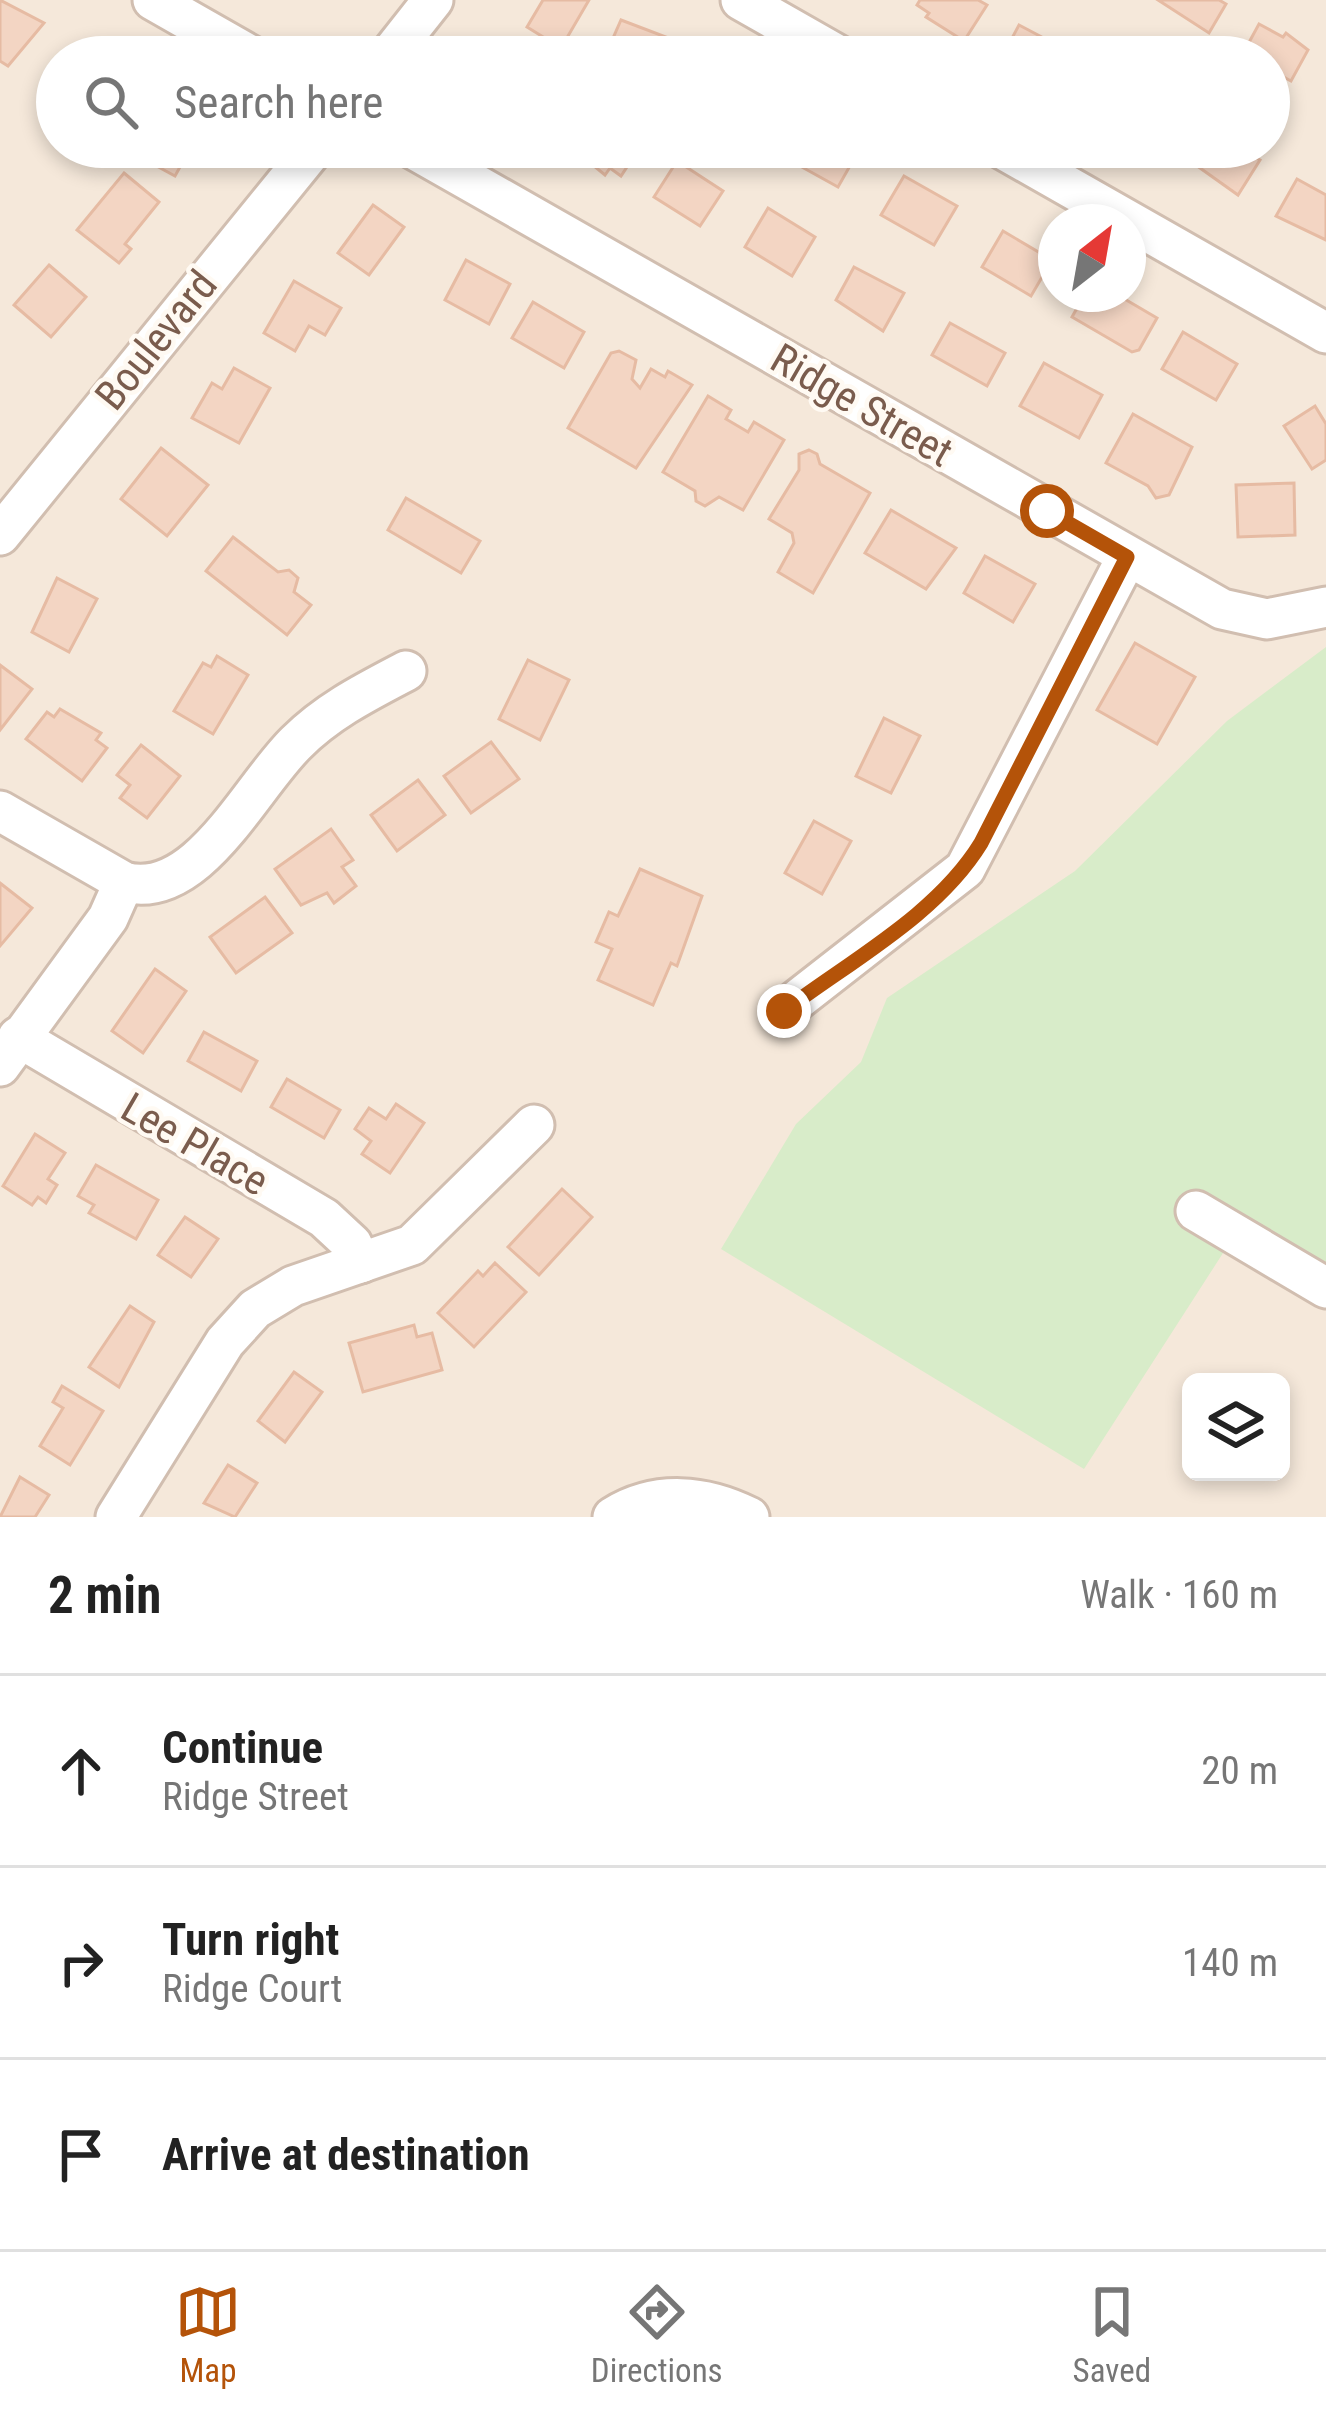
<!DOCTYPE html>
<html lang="en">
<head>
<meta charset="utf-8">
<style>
  :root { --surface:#fff; --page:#f2f2f2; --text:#222; --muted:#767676; --line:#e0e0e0; --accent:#b45309 }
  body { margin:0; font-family:"Roboto Condensed",sans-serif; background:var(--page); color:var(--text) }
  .controls { position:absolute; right:36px; bottom:36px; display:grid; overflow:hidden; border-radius:18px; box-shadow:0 6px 18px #0003 }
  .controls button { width:108px; height:108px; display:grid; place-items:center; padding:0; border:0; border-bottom:3px solid var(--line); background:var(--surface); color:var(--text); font:60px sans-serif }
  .compass { position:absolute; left:1038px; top:204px; width:108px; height:108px; border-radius:50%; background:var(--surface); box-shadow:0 6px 18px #0003; rotate:31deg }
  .stop { position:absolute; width:36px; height:36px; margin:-27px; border:9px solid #b45309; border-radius:50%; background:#fff }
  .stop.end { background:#b45309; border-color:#fff; box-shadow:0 3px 12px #0008 }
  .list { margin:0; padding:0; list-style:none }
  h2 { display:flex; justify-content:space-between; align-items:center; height:156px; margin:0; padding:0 48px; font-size:51px }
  h2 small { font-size:39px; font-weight:400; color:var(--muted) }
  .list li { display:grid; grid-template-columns:78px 1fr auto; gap:36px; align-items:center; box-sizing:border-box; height:192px; padding:0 48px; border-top:3px solid var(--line) }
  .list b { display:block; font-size:45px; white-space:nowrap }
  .list p { margin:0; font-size:39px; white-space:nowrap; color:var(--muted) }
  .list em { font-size:39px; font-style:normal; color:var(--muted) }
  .icon { flex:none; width:66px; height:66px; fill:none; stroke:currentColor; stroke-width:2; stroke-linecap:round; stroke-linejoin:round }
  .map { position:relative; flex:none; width:1326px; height:1517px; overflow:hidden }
  .search { position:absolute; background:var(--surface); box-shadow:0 6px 18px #0003; left:36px; right:36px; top:36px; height:132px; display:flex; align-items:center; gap:30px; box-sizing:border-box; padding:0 42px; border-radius:66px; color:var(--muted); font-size:45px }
  .sheet { height:732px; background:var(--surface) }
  nav { display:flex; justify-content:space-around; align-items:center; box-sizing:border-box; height:168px; border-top:3px solid var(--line); background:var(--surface); font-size:33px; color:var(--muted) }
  nav a { display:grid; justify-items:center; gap:6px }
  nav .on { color:var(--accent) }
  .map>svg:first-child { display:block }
  .residential { fill:#f5e8da; fill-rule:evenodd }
  .green { fill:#d8ecc9 }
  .building { fill:#f3d5c3; stroke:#e6bba3; stroke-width:3 }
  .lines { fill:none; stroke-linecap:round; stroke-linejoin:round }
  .minor-casing { stroke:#d1beb0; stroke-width:45 }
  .minor { stroke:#fff; stroke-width:39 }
  .route { stroke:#b45309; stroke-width:15 }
  .labels { text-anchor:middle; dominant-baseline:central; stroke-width:9; stroke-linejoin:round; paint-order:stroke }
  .street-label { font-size:42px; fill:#7a5c4d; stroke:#fffaf3 }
</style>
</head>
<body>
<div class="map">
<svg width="1326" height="1517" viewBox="0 0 1326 1517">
  <rect width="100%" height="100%" fill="#fdf6ec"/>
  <path class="residential" d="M0,0H1326V1517H0ZM57,57H1269V147H57ZM1056,222H1128V294H1056ZM1191,1382H1281V1472H1191Z"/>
  <path class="green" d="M1326,647V1274L1243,1222L1084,1469L721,1249L796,1124L861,1062L887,998L1075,871L1227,721Z"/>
  <g class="building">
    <path d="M0,0L44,23L8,66L0,61Z"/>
    <path d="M543,0H589L561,48L527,27Z"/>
    <path d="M920,0H978L987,5L964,41L926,17L929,13L917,5Z"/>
    <path d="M1158,0H1219L1226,4L1209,33Z"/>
    <path d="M621,20L674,40L667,57L606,54Z"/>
    <path d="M1259,24L1283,37L1286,33L1308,50L1291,81L1269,69V57H1241Z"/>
    <path d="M1019,25L1074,54L1072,57H1002Z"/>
    <path d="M146,147H191L175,176L140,157Z"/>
    <path d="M571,147H640L621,176L610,168L605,175Z"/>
    <path d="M799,147H853L859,150L838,187L791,161Z"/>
    <path d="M1202,147H1238L1260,160L1238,195L1193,163Z"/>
    <path d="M677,161L723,191L700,226L654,197Z"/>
    <path d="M124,173L159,202L125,244L131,249L119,263L77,230Z"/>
    <path d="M904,176L957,206L934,245L881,215Z"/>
    <path d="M1297,179L1326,195V240L1276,216Z"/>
    <path d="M373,205L404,227L369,275L338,253Z"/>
    <path d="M768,208L815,237L792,276L745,247Z"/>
    <path d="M1003,231L1052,260L1031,296L982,267Z"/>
    <path d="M466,260L510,284L489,324L445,300Z"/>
    <path d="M49,265L86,297L51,337L14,305Z"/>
    <path d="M854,267L904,293L883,331L836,300Z"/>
    <path d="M294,281L341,308L325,335L309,326L295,351L264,333Z"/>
    <path d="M1085,294H1116L1157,318L1139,350L1132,352L1072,317Z"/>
    <path d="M533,302L584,332L564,368L512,338Z"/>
    <path d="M950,323L1005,353L987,386L932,355Z"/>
    <path d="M1183,332L1237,364L1216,400L1162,369Z"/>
    <path d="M619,351L636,360L632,379L640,388L651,369L665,377L668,371L692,385L636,468L568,428L611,353Z"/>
    <path d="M1044,363L1102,395L1079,438L1020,406Z"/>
    <path d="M234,368L270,388L239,443L192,418L212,383L222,389Z"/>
    <path d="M708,396L731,410L726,419L748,432L754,422L784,440L743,510L719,497L705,506L696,501L695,491L663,472Z"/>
    <path d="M1315,406L1326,424V460L1312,469L1284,426Z"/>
    <path d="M1133,414L1192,447L1169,495L1156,498L1148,486L1106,463Z"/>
    <path d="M161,448L208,485L167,536L121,499Z"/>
    <path d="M809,450L817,454L820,464L870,493L813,593L778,572L794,543L792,533L769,519L799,470V454Z"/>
    <path d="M1294,483L1295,535L1238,537L1236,485Z"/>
    <path d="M406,498L480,541L461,573L388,530Z"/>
    <path d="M891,510L956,548L926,589L865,553Z"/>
    <path d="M233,537L278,572L289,570L298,578L294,592L311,605L287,635L206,571Z"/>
    <path d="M985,556L1035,584L1013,622L964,593Z"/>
    <path d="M57,578L97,599L69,652L32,632Z"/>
    <path d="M1135,643L1195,677L1157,744L1097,710Z"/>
    <path d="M217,656L248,675L213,734L174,711L203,663L211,667Z"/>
    <path d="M528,660L569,680L540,740L499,719Z"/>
    <path d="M0,665L32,689L0,730Z"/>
    <path d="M60,709L101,733L96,740L107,748L82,781L26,739L47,712L54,717Z"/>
    <path d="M884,718L920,736L891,793L856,776Z"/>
    <path d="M491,742L519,779L471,813L444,776Z"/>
    <path d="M141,745L180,776L147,818L120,798L130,785L117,775Z"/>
    <path d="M418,780L445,815L397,851L371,815Z"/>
    <path d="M814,821L851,841L822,894L785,873Z"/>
    <path d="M331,829L353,860L342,867L356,886L334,903L327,893L301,905L275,869Z"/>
    <path d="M640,869L702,896L677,966L671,963L653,1005L598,980L612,949L596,942L609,912L618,916Z"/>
    <path d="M0,883L32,908L0,946Z"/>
    <path d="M265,897L292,933L236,973L210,937Z"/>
    <path d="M155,969L186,991L143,1053L112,1031Z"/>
    <path d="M204,1032L257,1061L241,1091L188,1061Z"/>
    <path d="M287,1079L340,1110L324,1138L271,1107Z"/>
    <path d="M396,1104L424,1123L390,1173L362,1154L371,1141L355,1129L369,1108L386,1119Z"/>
    <path d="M35,1134L65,1153L48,1179L57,1185L46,1203L38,1197L32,1205L3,1186Z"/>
    <path d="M96,1165L158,1200L136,1239L89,1213L94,1205L78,1196Z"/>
    <path d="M562,1189L592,1217L539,1275L508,1247Z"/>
    <path d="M185,1217L218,1239L191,1277L158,1255Z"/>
    <path d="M495,1263L526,1292L474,1347L438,1313L478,1271L483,1276Z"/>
    <path d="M130,1306L154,1322L119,1387L89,1367Z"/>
    <path d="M414,1325L417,1337L432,1333L442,1370L363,1392L349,1343Z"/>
    <path d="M294,1372L322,1392L285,1442L258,1421Z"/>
    <path d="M62,1386L103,1411L70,1465L40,1446L63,1408L53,1402Z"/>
    <path d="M228,1465L257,1483L235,1517L204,1503Z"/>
    <path d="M20,1477L49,1495L35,1517H0Z"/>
  </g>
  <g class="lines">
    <g class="minor-casing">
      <g id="minor">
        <path d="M153,0L253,57"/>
        <path d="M741,0L841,57"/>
        <path d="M388,57L433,0"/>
        <path d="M410,147L1222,609L1267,619L1326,607"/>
        <path d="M999,147L1326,333"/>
        <path d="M0,535L315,147"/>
        <path d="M0,811L124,882C197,902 250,788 296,743C328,711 366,692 406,671"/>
        <path d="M783,1011L965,869L1127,557"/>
        <path d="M18,1037L324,1218L352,1244L361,1263"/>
        <path d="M0,1066L108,918L124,882"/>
        <path d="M1196,1211L1326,1288"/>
        <path d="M116,1517L225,1342L255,1309L293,1286L412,1245L534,1125"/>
        <path d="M613,1517C656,1490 705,1495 749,1517"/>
      </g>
    </g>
    <use href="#minor" class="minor"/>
  </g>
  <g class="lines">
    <path class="route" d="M784,1011C850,961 937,915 981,843L1127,557L1047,511"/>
  </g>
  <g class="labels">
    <g class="street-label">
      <text transform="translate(156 340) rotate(-51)">Boulevard</text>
      <text transform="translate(862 405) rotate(30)">Ridge Street</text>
      <text transform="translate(195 1144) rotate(30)">Lee Place</text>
    </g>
  </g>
</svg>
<div class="controls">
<button><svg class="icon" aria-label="layers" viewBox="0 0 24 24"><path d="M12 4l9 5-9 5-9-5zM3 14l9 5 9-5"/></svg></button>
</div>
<svg class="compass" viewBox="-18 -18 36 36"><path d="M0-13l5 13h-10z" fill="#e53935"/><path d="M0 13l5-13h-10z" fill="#767676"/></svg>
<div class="stop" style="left:1047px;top:511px"></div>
<div class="stop end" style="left:784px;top:1011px"></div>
<div class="search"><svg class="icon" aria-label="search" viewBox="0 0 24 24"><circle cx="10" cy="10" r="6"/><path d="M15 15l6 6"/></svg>Search here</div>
</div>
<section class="sheet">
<h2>2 min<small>Walk · 160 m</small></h2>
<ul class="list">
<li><svg class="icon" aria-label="ahead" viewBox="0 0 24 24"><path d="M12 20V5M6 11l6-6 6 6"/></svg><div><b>Continue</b><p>Ridge Street</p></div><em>20 m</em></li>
<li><svg class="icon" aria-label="right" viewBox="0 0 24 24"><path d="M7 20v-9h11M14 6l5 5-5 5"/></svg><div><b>Turn right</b><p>Ridge Court</p></div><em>140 m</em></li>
<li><svg class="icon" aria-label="arrive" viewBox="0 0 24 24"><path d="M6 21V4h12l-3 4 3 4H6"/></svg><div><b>Arrive at destination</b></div></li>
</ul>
</section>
<nav>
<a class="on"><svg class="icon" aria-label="map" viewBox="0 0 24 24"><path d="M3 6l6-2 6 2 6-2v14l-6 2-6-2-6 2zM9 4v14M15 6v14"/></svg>Map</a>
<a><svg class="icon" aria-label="directions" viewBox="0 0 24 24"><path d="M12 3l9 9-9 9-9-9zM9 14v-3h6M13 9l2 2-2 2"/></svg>Directions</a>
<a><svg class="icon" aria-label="saved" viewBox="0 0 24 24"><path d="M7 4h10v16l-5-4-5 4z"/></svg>Saved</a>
</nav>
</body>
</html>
